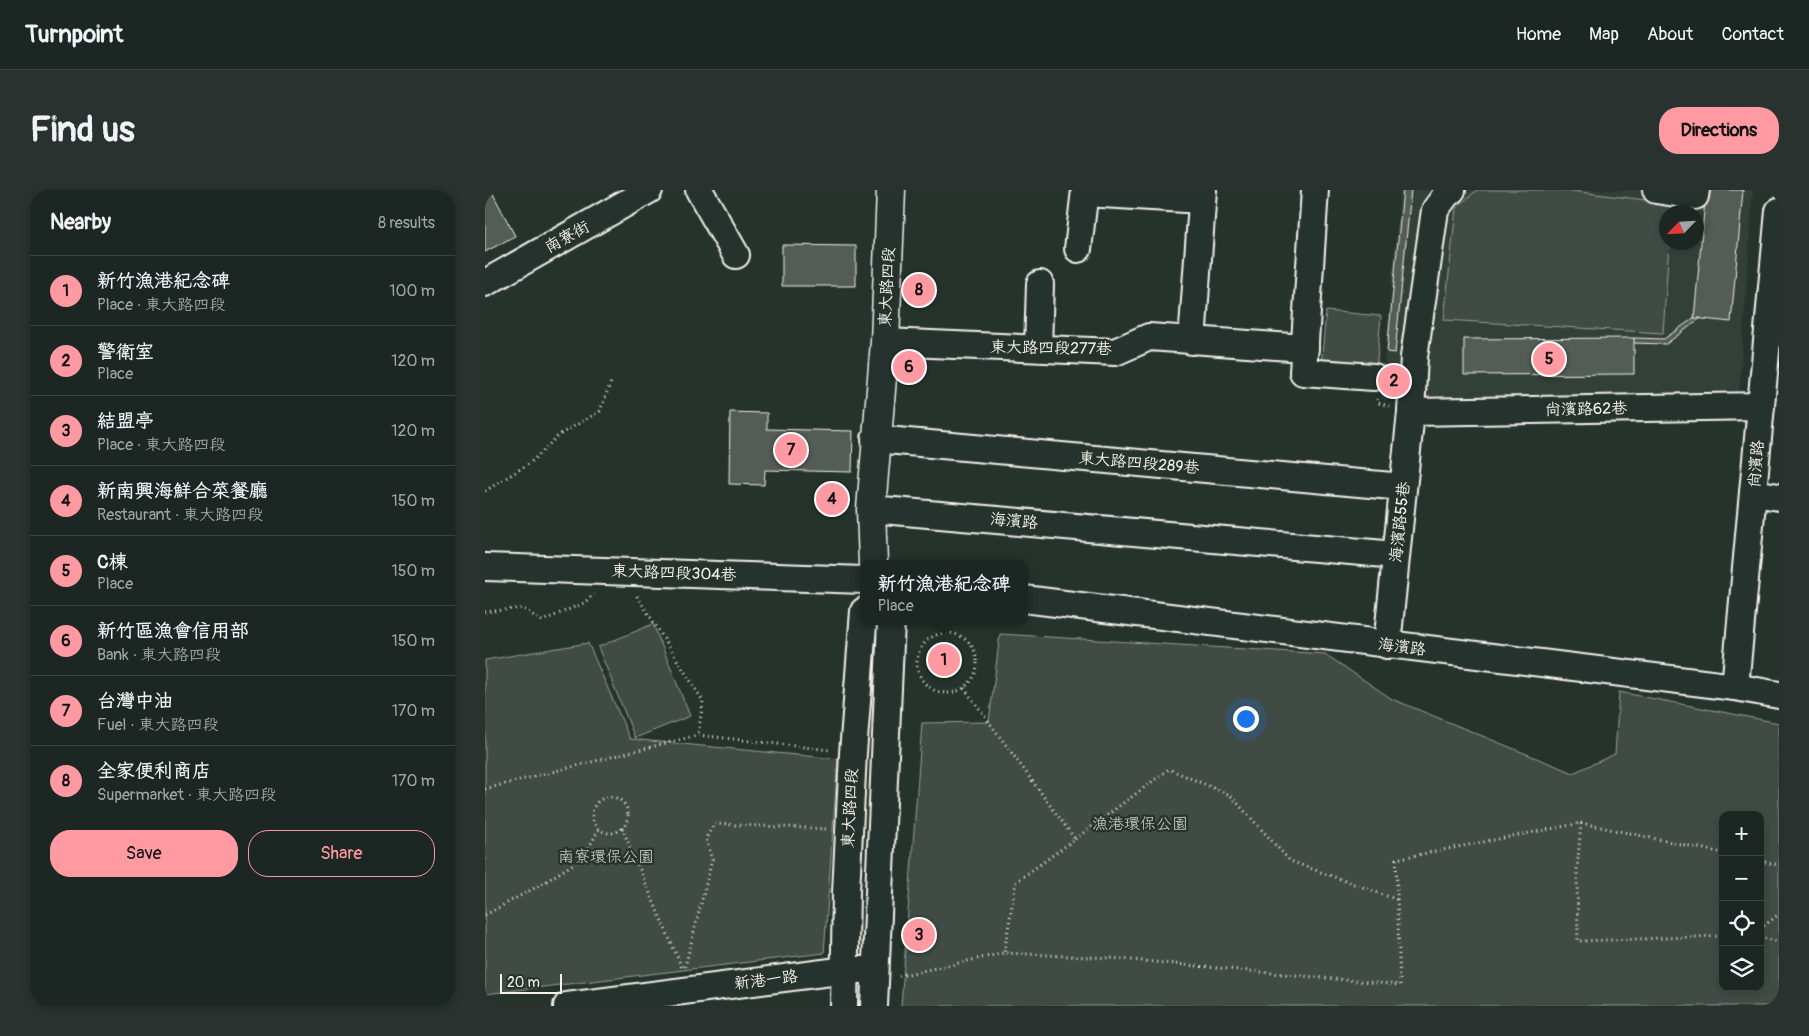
<!DOCTYPE html>
<html lang="en">
<head>
<meta charset="utf-8">
<style>
  :root { --surface:#1c2622; --page:#29322f; --text:#f1f3f6; --muted:#a0a5a5; --line:#3a4340; --accent:#ff9aa2 }
  body { margin:0; font-family:Pangolin,"LXGW WenKai TC",sans-serif; background:var(--page); color:var(--text) }
  .controls { position:absolute; right:15px; bottom:15px; display:grid; overflow:hidden; border-radius:10px; box-shadow:0 2px 8px #0003 }
  .controls button { width:45px; height:45px; display:grid; place-items:center; padding:0; border:0; border-bottom:1px solid var(--line); background:var(--surface); color:var(--text); font:25px sans-serif }
  .compass { position:absolute; left:1174px; top:15px; width:45px; height:45px; border-radius:50%; background:var(--surface); box-shadow:0 2px 8px #0003; rotate:245deg }
  .scale { position:absolute; left:15px; bottom:12px; width:62px; box-sizing:border-box; padding-left:5px; border:2px solid #f4f1e8; border-top:0; font-size:14px; line-height:18px; white-space:nowrap; color:#f4f1e8; -webkit-text-stroke:4px #26332d; paint-order:stroke }
  .you { position:absolute; left:760px; top:528px; width:18px; height:18px; margin:-12px; border:4px solid #fff; border-radius:50%; background:#1a73e8; box-shadow:0 0 0 8px #1a73e833 }
  .badge { display:grid; place-items:center; width:32px; height:32px; border-radius:50%; background:var(--accent); color:#111; font-size:16px; font-weight:700 }
  .pin { position:absolute; translate:-50% -50%; border:2px solid #fff; box-shadow:0 1px 5px #0006 }
  .popup { position:absolute; left:375px; top:370px; width:168px; height:65px; box-sizing:border-box; display:grid; place-content:center; border-radius:10px; background:var(--surface); filter:drop-shadow(0 1px 4px #0005); font-size:16px; white-space:nowrap; color:var(--muted) }
  .popup b { font-size:19px; color:var(--text) }
  .popup::after { content:''; position:absolute; left:50%; top:100%; margin-left:-10px; border:10px solid transparent; border-top-color:var(--surface) }
  .list { margin:0; padding:0; list-style:none }
  h2 { display:flex; justify-content:space-between; align-items:center; height:65px; margin:0; padding:0 20px; font-size:21px }
  h2 small { font-size:16px; font-weight:400; color:var(--muted) }
  .list li { display:grid; grid-template-columns:32px 1fr auto; gap:15px; align-items:center; box-sizing:border-box; height:70px; padding:0 20px; border-top:1px solid var(--line) }
  .list b { display:block; font-size:19px; white-space:nowrap }
  .list p { margin:0; font-size:16px; white-space:nowrap; color:var(--muted) }
  .list em { font-size:16px; font-style:normal; color:var(--muted) }
  .actions { display:flex; gap:10px; padding:15px 20px }
  .actions a { flex:1; padding:11px 0; border:1px solid var(--accent); border-radius:20px; text-align:center; font-size:18px; color:var(--accent) }
  .actions .main { background:var(--accent); color:#111 }
  .icon { flex:none; width:28px; height:28px; fill:none; stroke:currentColor; stroke-width:2; stroke-linecap:round; stroke-linejoin:round }
  .map { position:relative; flex:none; width:1294px; height:816px; overflow:hidden; border-radius:20px }
  header { display:flex; align-items:center; gap:30px; box-sizing:border-box; height:70px; padding:0 25px; background:var(--surface); border-bottom:1px solid var(--line) }
  header strong { font-size:24px }
  nav { display:flex; gap:28px; margin-inline-start:auto; font-size:18px }
  .intro { display:flex; align-items:center; justify-content:space-between; box-sizing:border-box; height:120px; padding:0 30px }
  h1 { margin:0; font-size:35px }
  .button { padding:12px 22px; border-radius:20px; background:var(--accent); color:#111; font-size:18px; font-weight:700 }
  main { display:flex; gap:30px; padding:0 30px }
  aside { flex:1; background:var(--surface); border-radius:20px; box-shadow:0 2px 8px #0003 }
  .map>svg:first-child { display:block }
  .built { fill:#333f39; fill-rule:evenodd }
  .green { fill:#414b45; stroke:#9a9e96; fill-rule:evenodd }
  .building { fill:#525c55; stroke:#f4f1e8 }
  .lines { fill:none; stroke-linecap:round; stroke-linejoin:round }
  .minor-casing { stroke:#f4f1e8; stroke-width:30 }
  .major-casing { stroke:#f4f1e8; stroke-width:31 }
  .path { stroke:#f4f1e8; stroke-width:3; stroke-dasharray:1 4; stroke-linecap:butt }
  .minor { stroke:#26332d; stroke-width:26 }
  .major { stroke:#26332d; stroke-width:28 }
  .labels { text-anchor:middle; dominant-baseline:central; stroke-width:4.5; stroke-linejoin:round; paint-order:stroke }
  .street-label { font-size:16px; fill:#f4f1e8; stroke:#26332d }
  .park-label { font-size:16px; fill:#bebfb7; stroke:#26332d }
</style>
</head>
<body>
<header>
<strong>Turnpoint</strong>
<nav><a>Home</a><a>Map</a><a>About</a><a>Contact</a></nav>
</header>
<div class="intro"><h1>Find us</h1><a class="button">Directions</a></div>
<main>
<aside>
<h2>Nearby<small>8 results</small></h2>
<ul class="list">
<li><span class="badge">1</span><div><b>新竹漁港紀念碑</b><p>Place · 東大路四段</p></div><em>100 m</em></li>
<li><span class="badge">2</span><div><b>警衛室</b><p>Place</p></div><em>120 m</em></li>
<li><span class="badge">3</span><div><b>結盟亭</b><p>Place · 東大路四段</p></div><em>120 m</em></li>
<li><span class="badge">4</span><div><b>新南興海鮮合菜餐廳</b><p>Restaurant · 東大路四段</p></div><em>150 m</em></li>
<li><span class="badge">5</span><div><b>C棟</b><p>Place</p></div><em>150 m</em></li>
<li><span class="badge">6</span><div><b>新竹區漁會信用部</b><p>Bank · 東大路四段</p></div><em>150 m</em></li>
<li><span class="badge">7</span><div><b>台灣中油</b><p>Fuel · 東大路四段</p></div><em>170 m</em></li>
<li><span class="badge">8</span><div><b>全家便利商店</b><p>Supermarket · 東大路四段</p></div><em>170 m</em></li>
</ul>
<div class="actions"><a class="main">Save</a><a>Share</a></div>
</aside>
<div class="map">
<svg width="1294" height="816" viewBox="0 0 1294 816">
  <rect width="100%" height="100%" fill="#26332d"/>
  <filter id="ink" filterUnits="userSpaceOnUse"><feTurbulence type="fractalNoise" baseFrequency=".02" numOctaves="2"/><feDisplacementMap in="SourceGraphic" scale="10" xChannelSelector="R" yChannelSelector="G"/><feConvolveMatrix kernelMatrix="1 2 1 2 8 2 1 2 1" color-interpolation-filters="sRGB"/></filter>
  <g filter="url(#ink)">
    <path class="built" d="M915,0H1268L1254,206L896,209ZM1182,22H1212V52H1182Z"/>
    <g class="green">
      <path d="M992,0H1077L1186,13V22H1182V52L1184,53L1178,143L959,130L971,18Z"/>
      <path d="M841,121L896,126L891,181L836,176Z"/>
      <path d="M168,434L205,526L150,548L113,457Z"/>
      <path d="M515,444L840,464L907,509L1088,583L1130,564L1134,502L1294,533V816H416L437,533L504,532ZM1238,625H1275V797H1238Z"/>
      <path d="M103,453L145,549L353,569L339,763L0,804V470Z"/>
    </g>
    <g class="building">
      <path d="M0,0H6L30,46L0,62Z"/>
      <path d="M918,0H926L910,163L902,162Z"/>
      <path d="M1221,0H1258L1246,132L1209,128Z"/>
      <path d="M297,55L371,56V96H297Z"/>
      <path d="M1209,128H1216L1181,154L1148,153L1149,148L1179,149Z"/>
      <path d="M1149,148V184L979,185V149Z"/>
      <path d="M904,183L915,184L914,199L903,198Z"/>
      <path d="M245,222L282,223V239L368,241L367,282L280,280L279,295L244,294Z"/>
      <path d="M433,734L442,738L444,751L436,757L425,752L424,739Z"/>
    </g>
    <g class="lines">
      <g class="minor-casing">
        <g id="minor">
          <path d="M214,0L251,65"/>
          <path d="M830,0L818,182L889,187"/>
          <path d="M1171,0L1210,6L1211,0"/>
          <path d="M600,3L717,10"/>
          <path d="M593,59L600,0"/>
          <path d="M0,93L164,0"/>
          <path d="M707,151L718,0"/>
          <path d="M400,152L630,162L664,147L820,158"/>
          <path d="M553,158L555,94"/>
          <path d="M926,222L1276,216"/>
          <path d="M390,249L918,297"/>
          <path d="M1268,303L1294,307"/>
          <path d="M386,319L911,365"/>
          <path d="M0,377L379,390"/>
          <path d="M539,409L1250,497L1294,505"/>
          <path d="M902,455L926,222L929,167L950,20L961,5L967,0"/>
          <path d="M1250,497L1294,21"/>
          <path d="M82,816L361,780H377"/>
          <path d="M359,816L361,702L368,563L379,421"/>
          <path d="M389,816L406,431"/>
        </g>
      </g>
      <g class="major-casing">
        <path id="major" d="M388,374L386,319L400,152L406,0"/>
      </g>
      <g class="path">
        <path d="M892,209L893,213L904,216"/>
        <path d="M0,301L45,273L74,245L115,221L126,192"/>
        <path d="M152,406L218,511L213,545"/>
        <path d="M0,422L37,418L57,431L99,413L109,404"/>
        <circle cx="462" cy="473" r="30"/>
        <path d="M479,498L590,649L531,692L519,763"/>
        <path d="M0,599L213,545L345,560"/>
        <circle cx="125" cy="625" r="18"/>
        <path d="M1096,633L1238,663"/>
        <path d="M137,638L197,778"/>
        <path d="M590,649L684,579L745,605L805,671L913,710"/>
        <path d="M1275,671L1294,675"/>
        <path d="M0,725L57,694L99,667L114,639"/>
        <path d="M1275,739L1294,724"/>
        <path d="M1275,747L1294,752"/>
        <path d="M200,777L227,670L221,648L229,634L343,639"/>
        <path d="M414,786L519,763L626,768L915,795L911,669L1096,633L1092,680L1093,751L1238,746"/>
      </g>
      <use href="#minor" class="minor"/>
      <use href="#major" class="major"/>
    </g>
  </g>
  <g class="labels">
    <g class="street-label">
      <text transform="translate(82 47) rotate(-29)">南寮街</text>
      <text transform="translate(402 97) rotate(-87)">東大路四段</text>
      <text transform="translate(566 158) rotate(1)">東大路四段277巷</text>
      <text transform="translate(1101 219) rotate(-1)">尚濱路62巷</text>
      <text transform="translate(654 273) rotate(5)">東大路四段289巷</text>
      <text transform="translate(1271 274) rotate(-85)">尚濱路</text>
      <text transform="translate(529 331) rotate(5)">海濱路</text>
      <text transform="translate(915 332) rotate(-84)">海濱路55巷</text>
      <text transform="translate(189 383) rotate(2)">東大路四段304巷</text>
      <text transform="translate(917 457) rotate(7)">海濱路</text>
      <text transform="translate(365 618) rotate(-87)">東大路四段</text>
      <text transform="translate(281 790) rotate(-7)">新港一路</text>
    </g>
    <g class="park-label">
      <text x="655" y="634">漁港環保公園</text>
      <text x="121" y="667">南寮環保公園</text>
    </g>
  </g>
</svg>
<div class="controls">
<button>+</button>
<button>−</button>
<button><svg class="icon" aria-label="locate" viewBox="0 0 24 24"><circle cx="12" cy="12" r="6"/><path d="M12 2v4M12 18v4M2 12h4M18 12h4"/></svg></button>
<button><svg class="icon" aria-label="layers" viewBox="0 0 24 24"><path d="M12 4l9 5-9 5-9-5zM3 14l9 5 9-5"/></svg></button>
</div>
<svg class="compass" viewBox="-18 -18 36 36"><path d="M0-13l5 13h-10z" fill="#e53935"/><path d="M0 13l5-13h-10z" fill="#a0a5a5"/></svg>
<div class="scale">20 m</div>
<div class="you"></div>
<div class="pin badge" style="left:459px;top:470px">1</div>
<div class="popup"><b>新竹漁港紀念碑</b>Place</div>
<div class="pin badge" style="left:909px;top:191px">2</div>
<div class="pin badge" style="left:434px;top:745px">3</div>
<div class="pin badge" style="left:347px;top:309px">4</div>
<div class="pin badge" style="left:1064px;top:169px">5</div>
<div class="pin badge" style="left:424px;top:177px">6</div>
<div class="pin badge" style="left:306px;top:260px">7</div>
<div class="pin badge" style="left:434px;top:100px">8</div>
</div>
</main>
</body>
</html>
